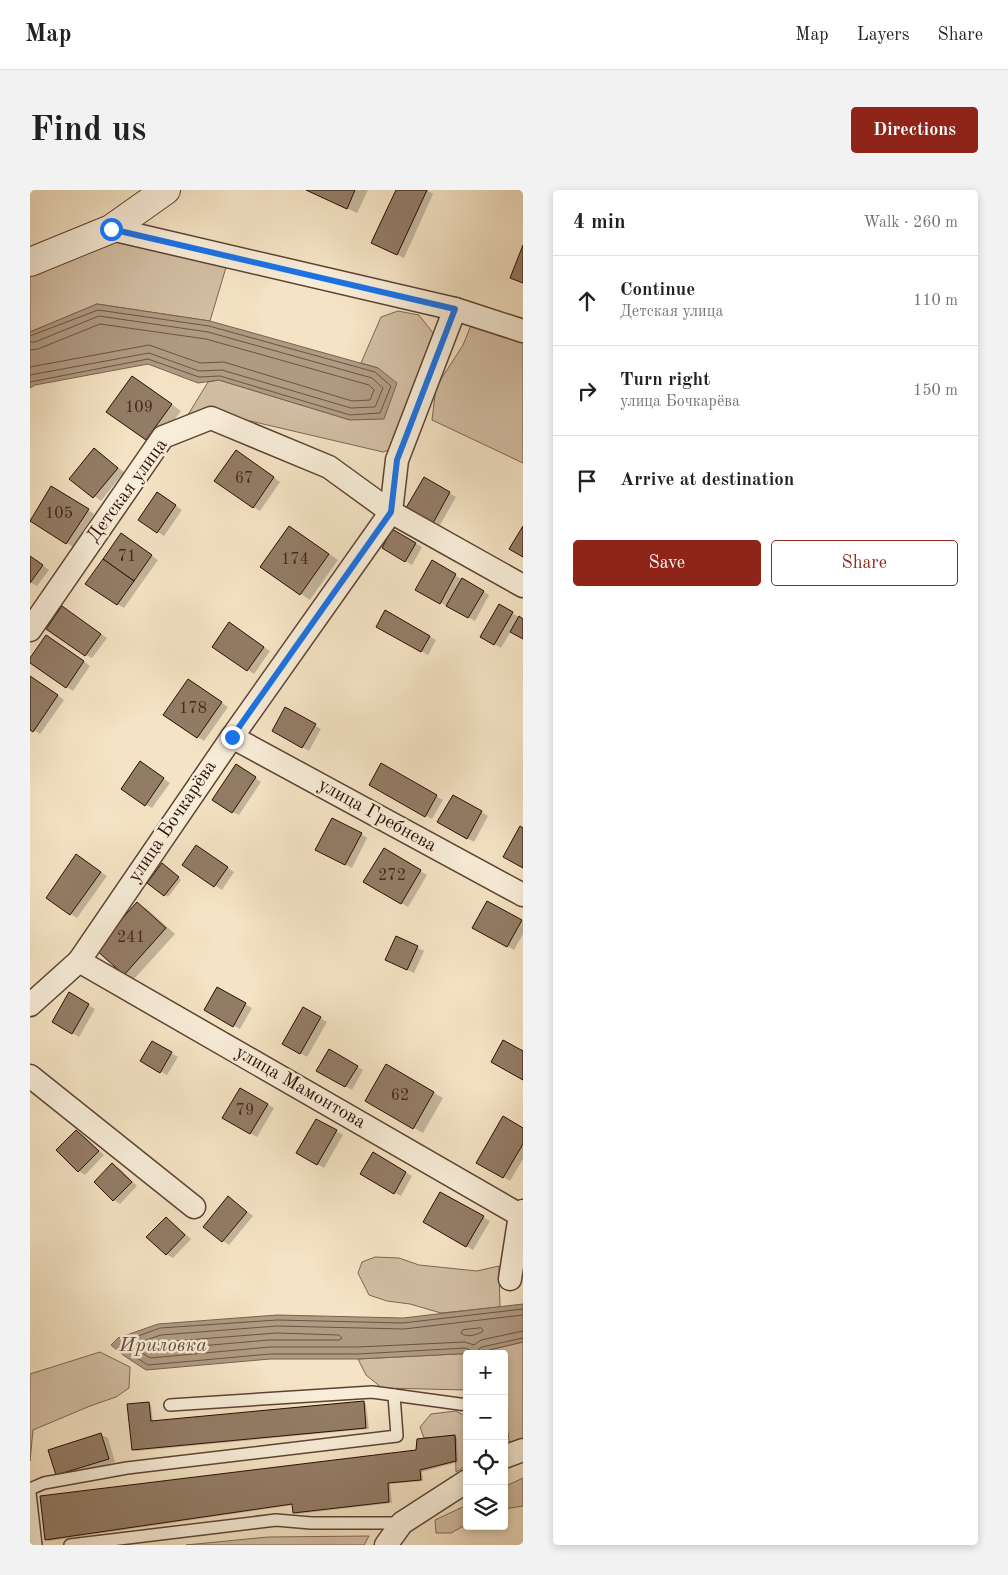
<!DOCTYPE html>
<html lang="en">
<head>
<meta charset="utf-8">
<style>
  :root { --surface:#fff; --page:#f2f2f2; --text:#202124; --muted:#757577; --line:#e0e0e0; --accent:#8f2418 }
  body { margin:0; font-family:"Old Standard TT",serif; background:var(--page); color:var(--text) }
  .controls { position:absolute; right:15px; bottom:15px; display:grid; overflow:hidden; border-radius:5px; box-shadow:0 2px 8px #0003 }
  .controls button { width:45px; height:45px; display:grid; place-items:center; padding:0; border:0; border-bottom:1px solid var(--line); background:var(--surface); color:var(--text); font:25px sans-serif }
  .stop { position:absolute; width:15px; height:15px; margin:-11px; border:4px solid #1a73e8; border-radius:50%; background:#fff }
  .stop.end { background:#1a73e8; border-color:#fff; box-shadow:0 1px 5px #0008 }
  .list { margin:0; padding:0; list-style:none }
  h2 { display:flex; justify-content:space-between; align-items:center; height:65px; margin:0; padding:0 20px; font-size:21px }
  h2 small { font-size:16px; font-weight:400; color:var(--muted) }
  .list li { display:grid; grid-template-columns:32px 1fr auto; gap:15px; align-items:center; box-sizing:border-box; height:90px; padding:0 20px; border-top:1px solid var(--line) }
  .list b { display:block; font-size:19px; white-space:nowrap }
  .list p { margin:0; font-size:16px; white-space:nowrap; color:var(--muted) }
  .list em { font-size:16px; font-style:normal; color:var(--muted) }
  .actions { display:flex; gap:10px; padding:15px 20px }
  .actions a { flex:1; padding:11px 0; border:1px solid var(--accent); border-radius:5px; text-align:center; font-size:18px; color:var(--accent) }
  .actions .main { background:var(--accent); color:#fff }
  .icon { flex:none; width:28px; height:28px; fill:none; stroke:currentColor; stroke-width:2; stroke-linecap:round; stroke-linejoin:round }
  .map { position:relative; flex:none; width:493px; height:1355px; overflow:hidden; border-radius:5px }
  header { display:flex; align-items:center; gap:30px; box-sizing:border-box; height:70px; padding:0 25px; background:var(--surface); border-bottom:1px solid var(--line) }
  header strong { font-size:24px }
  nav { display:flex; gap:28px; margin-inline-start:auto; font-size:18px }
  .intro { display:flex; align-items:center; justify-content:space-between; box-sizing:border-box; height:120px; padding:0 30px }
  h1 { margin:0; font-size:35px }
  .button { padding:12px 22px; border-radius:5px; background:var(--accent); color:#fff; font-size:18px; font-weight:700 }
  main { display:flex; gap:30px; padding:0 30px }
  aside { flex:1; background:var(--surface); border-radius:5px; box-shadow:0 2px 8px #0003 }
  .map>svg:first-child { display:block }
  .green { fill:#d2bea3; stroke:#7e6552 }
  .water { fill:#af9a82; stroke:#7a614e }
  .shadow { fill:#0003 }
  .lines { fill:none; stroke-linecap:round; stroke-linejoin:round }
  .shore { stroke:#6c5342; stroke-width:1 }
  .building { fill:#937c66; stroke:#2a0c01 }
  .service-casing { stroke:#5c4232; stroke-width:14 }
  .minor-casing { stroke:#5c4232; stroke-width:25 }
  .tertiary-casing { stroke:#5c4232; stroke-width:30 }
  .service { stroke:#f8edd9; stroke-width:11 }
  .minor { stroke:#f8edd9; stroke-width:22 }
  .tertiary { stroke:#f8edd9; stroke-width:28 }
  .route { stroke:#1a73e8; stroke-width:6 }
  .labels { text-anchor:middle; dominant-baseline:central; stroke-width:5; stroke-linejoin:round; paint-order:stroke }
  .number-label { font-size:16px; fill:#44281a }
  .street-label { font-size:19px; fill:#2a0c01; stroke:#f8edd9 }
  .water-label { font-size:20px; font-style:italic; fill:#664c3b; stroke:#f8edd9 }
</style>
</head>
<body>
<header>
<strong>Map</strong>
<nav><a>Map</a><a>Layers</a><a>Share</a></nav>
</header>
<div class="intro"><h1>Find us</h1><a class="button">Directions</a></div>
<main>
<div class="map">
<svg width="493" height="1355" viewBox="0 0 493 1355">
  <rect width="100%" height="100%" fill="#f4e3c4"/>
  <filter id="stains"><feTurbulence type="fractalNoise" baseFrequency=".004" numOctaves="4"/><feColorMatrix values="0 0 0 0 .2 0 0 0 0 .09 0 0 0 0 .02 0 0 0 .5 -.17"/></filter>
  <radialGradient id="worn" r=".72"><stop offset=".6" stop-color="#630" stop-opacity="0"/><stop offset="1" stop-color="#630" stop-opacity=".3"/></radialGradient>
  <g class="green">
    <path d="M86,47L197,74L180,131L67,114L0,142V82Z"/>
    <path d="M368,121L389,125L407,148L365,258L353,262L186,223L156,228L178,192L189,190L320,230L348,178L331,173L351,127Z"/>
    <path d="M442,133L493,150V273L402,230L406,197L433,155Z"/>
    <path d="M345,1067L369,1068L389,1075L447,1081L469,1076L470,1117L411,1123L380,1114L357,1111L339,1105L328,1083L332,1072Z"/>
    <path d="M493,1152V1250L480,1256L474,1217V1164H437V1200L352,1198L336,1185L328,1169L447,1163Z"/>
    <path d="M70,1162L100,1177L99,1198L86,1207L60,1216L3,1240L0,1271V1184Z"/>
    <path d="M426,1221L437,1227V1275L426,1282L425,1246L394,1248L390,1237L401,1224Z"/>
    <path d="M493,1288V1316L474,1319V1297Z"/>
    <path d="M437,1315V1334L421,1343H406L405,1330Z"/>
    <path d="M339,1346L334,1355H156L238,1347Z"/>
  </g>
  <g class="water">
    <path d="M67,114L180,131L348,178L367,193L354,229L320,230L189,190L168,193L118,174L5,195L0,198V142Z"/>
    <path d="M493,1114V1152L447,1163L328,1169H240L116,1180L93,1165L81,1155L88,1148L128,1134L247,1125L373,1128Z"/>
  </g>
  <g class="shadow">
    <path d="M278,0H338L327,23Z"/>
    <path d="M367,0H397L403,4L374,68L349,56Z"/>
    <path d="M112,193L151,221L126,255L78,222Z"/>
    <path d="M70,264L94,282L71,311L41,289Z"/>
    <path d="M213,265L250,292L230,321L223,317Z"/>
    <path d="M394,288L426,307L410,335L378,317Z"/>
    <path d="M22,297L64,324L43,357L1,330Z"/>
    <path d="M134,308L152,320L134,346L128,342Z"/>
    <path d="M363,341L392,357L382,375L353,358Z"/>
    <path d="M269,343L308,370L280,410L232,377Z"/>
    <path d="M97,348L128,370L94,418L87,414Z"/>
    <path d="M0,366L19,380L7,396L0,392Z"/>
    <path d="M402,372L459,405L445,431L387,400Z"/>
    <path d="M470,415L493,430V448L481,441L471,458L452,447Z"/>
    <path d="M39,422L77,448L62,468L56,465Z"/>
    <path d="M356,422L406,450L398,465L347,437Z"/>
    <path d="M206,438L240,461L224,484L184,457Z"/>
    <path d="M23,450L60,476L43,501L0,472Z"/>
    <path d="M0,486L34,510L10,544L0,538Z"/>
    <path d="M165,495L198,517L174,551L135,524Z"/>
    <path d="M255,519L291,539L279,561L243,540Z"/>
    <path d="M352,575L413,610L402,629L340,594Z"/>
    <path d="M116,577L140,593L122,618L115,614Z"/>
    <path d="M213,579L231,592L209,625L202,622Z"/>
    <path d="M424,606L458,626L444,652L409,632Z"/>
    <path d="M331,644L337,648L322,678L293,663Z"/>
    <path d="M354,660L397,685L378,717L335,692Z"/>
    <path d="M173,661L204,682L192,700L154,675Z"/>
    <path d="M53,670L77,686L47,728L17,708Z"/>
    <path d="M135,677L151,690L138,707L119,692Z"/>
    <path d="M458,712L493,732V744L484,760L444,737Z"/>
    <path d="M108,714L117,719L145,744L104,789L95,784Z"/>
    <path d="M367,748L394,761L384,783L363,773Z"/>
    <path d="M188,799L222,818L210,839L176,820Z"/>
    <path d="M40,804L65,819L49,847L24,832Z"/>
    <path d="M273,818L297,832L277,867L253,853Z"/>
    <path d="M123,852L148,867L137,885L112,871Z"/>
    <path d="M299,861L333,880L322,900L288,880Z"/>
    <path d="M357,876L413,908L393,943L336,910Z"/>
    <path d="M210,899L244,918L227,947L194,928Z"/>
    <path d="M287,930L313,945L294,978L268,963Z"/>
    <path d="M493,939V969L480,991L448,972Z"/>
    <path d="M47,941L53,945L74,965L55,985L49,981Z"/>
    <path d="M343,964L382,986L371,1006L331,984Z"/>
    <path d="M82,975L89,978L107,996L90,1014L84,1010Z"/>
    <path d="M411,1003L460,1031L443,1060L395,1032Z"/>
    <path d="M199,1008L223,1026L199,1055L193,1051Z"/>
    <path d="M136,1028L142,1032L161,1049L143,1068L136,1064Z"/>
    <path d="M333,1212L336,1214L339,1239L106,1261L103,1259L118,1213L121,1215L123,1232Z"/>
    <path d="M71,1245L78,1248L85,1272L34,1288L27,1284Z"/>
    <path d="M424,1247L427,1248L428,1272L392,1282L393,1291L360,1294L362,1313L267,1324L264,1323L263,1315L19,1351L16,1349L388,1261Z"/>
  </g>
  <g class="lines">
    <g class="shore">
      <path d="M0,146L68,120L179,136L345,182L361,196L350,223L320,225L190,186L169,187L118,169L0,192"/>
      <path d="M0,152H5L69,126L178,142L342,188L353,198L345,217L321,218L192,180L169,181L119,163L0,185"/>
      <path d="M0,160L8,159L70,134L176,149L339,195L344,200L340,210L322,211L194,172L170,173L119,155L0,177"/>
      <path d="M493,1125L374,1139L247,1136L131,1145L104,1154L103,1157L120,1168L240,1157H328L435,1152L444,1155L451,1150L493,1141"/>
      <path d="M451,1138L453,1140L452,1142C445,1145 437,1148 431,1143L433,1140Z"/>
      <path d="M247,1143L309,1145L312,1148L309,1150H239L124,1160L121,1158L123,1156L133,1152Z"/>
      <path d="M442,1164L440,1160L435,1158L328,1164H240L118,1175L96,1161L90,1155L92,1152L130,1138L247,1130L373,1133L493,1119"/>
      <path d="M448,1164L449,1159L452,1157L493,1148"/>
    </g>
  </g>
  <g class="building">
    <path d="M276,0H325L317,19Z"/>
    <path d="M366,0H397L367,65L341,53Z"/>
    <path d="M493,55V93L480,88Z"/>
    <path d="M102,186L142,214L116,250L76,222Z"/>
    <path d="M64,258L88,278L63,308L39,289Z"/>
    <path d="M206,260L244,287L223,318L184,291Z"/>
    <path d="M394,287L420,302L403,333L376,318Z"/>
    <path d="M21,296L59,319L36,354L0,331Z"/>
    <path d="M127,302L146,315L127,343L108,330Z"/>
    <path d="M259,336L299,364L270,405L230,377Z"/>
    <path d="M493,336V367L479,359Z"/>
    <path d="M362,339L386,353L375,372L352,358Z"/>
    <path d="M91,343L122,365L104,391L73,369Z"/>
    <path d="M0,366L13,375L0,393Z"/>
    <path d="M73,369L104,391L87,415L55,394Z"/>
    <path d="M402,370L426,384L410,414L385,400Z"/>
    <path d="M432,388L454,401L438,428L416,416Z"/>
    <path d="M469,414L483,422L464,455L450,447Z"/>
    <path d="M32,416L71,444L55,466L16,439Z"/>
    <path d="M355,420L400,446L391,462L346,437Z"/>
    <path d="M489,426L493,429V449L480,442Z"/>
    <path d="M199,432L234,457L217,481L182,457Z"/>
    <path d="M16,445L54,471L36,498L0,473V468Z"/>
    <path d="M0,486L28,505L3,542L0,540Z"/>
    <path d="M158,489L192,512L167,548L133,525Z"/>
    <path d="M255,517L286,534L272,558L242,541Z"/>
    <path d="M110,571L134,588L115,616L91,599Z"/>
    <path d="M351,573L407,605L395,627L339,595Z"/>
    <path d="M206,574L226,587L202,623L182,610Z"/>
    <path d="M423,605L452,621L437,649L407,632Z"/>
    <path d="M302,628L332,643L315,675L285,660Z"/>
    <path d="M490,636L493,638V678L473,667Z"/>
    <path d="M166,655L198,677L184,697L152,675Z"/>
    <path d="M354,658L391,680L371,714L333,692Z"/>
    <path d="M46,664L71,682L40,725L16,708Z"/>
    <path d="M132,673L149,687L134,706L117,693Z"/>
    <path d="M457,711L492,730L477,757L442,738Z"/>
    <path d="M107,712L136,738L94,785L65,759Z"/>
    <path d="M366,746L388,756L377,780L355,770Z"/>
    <path d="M187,797L216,813L203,837L174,820Z"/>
    <path d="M39,802L59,814L42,844L22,832Z"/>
    <path d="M273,817L291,827L270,864L252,854Z"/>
    <path d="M473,850L493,861V890L461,872Z"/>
    <path d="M122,851L142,862L130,883L110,871Z"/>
    <path d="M299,859L328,876L315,897L286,881Z"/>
    <path d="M356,874L404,902L383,939L335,911Z"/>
    <path d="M210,898L238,914L220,944L192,928Z"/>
    <path d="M473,926L493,938V954L473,988L446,973Z"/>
    <path d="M286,929L307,940L287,975L266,963Z"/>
    <path d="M46,940L69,961L48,982L26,960Z"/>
    <path d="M343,962L376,982L364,1004L330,984Z"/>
    <path d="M82,973L102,992L83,1011L64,992Z"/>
    <path d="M410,1002L454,1026L436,1057L393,1032Z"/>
    <path d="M198,1006L217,1022L192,1052L173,1037Z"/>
    <path d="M136,1027L155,1045L136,1065L116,1047Z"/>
    <path d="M334,1211L336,1238L102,1260L97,1214L119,1212L121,1231Z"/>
    <path d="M71,1243L79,1269L26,1285L18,1260Z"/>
    <path d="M425,1245L426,1271L390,1280L391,1290L358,1293L359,1312L263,1323L262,1314L15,1350L10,1306L386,1260L387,1249Z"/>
  </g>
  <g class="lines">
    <g class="service-casing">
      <g id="service">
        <path d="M140,1215L342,1202L437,1215"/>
        <path d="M0,1299L14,1293L97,1278L367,1246L364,1205"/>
        <path d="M0,1303L6,1355"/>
        <path d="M40,1355L246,1330L281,1333H371"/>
      </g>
    </g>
    <g class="minor-casing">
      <g id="minor">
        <path d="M81,39L425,119L493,141"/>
        <path d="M0,440L133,247L181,228L299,277L361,322L493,396"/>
        <path d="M202,547L493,705"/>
        <path d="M49,771L490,1025"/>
        <path d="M0,815L49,771L202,547L361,322L367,270L425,119"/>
        <path d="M0,886L164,1017"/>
        <path d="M480,1089L490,1025L493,1021"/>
        <path d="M474,1267L493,1260"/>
        <path d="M356,1355L372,1333L437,1291"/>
      </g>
    </g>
    <g class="tertiary-casing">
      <path id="tertiary" d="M0,72L81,39L136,0"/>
    </g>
    <use href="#service" class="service"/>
    <use href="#minor" class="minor"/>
    <use href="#tertiary" class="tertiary"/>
  </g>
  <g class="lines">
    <path class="route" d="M81,39L425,119L367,270L361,322L202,547"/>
  </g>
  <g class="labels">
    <g class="number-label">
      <text x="109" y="218">109</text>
      <text x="214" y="289">67</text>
      <text x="29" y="324">105</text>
      <text x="97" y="367">71</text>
      <text x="265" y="370">174</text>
      <text x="163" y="519">178</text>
      <text x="362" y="686">272</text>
      <text x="101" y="748">241</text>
      <text x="370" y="906">62</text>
      <text x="215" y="921">79</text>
    </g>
    <g class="street-label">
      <text transform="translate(98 301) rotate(-54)">Детская улица</text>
      <text transform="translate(347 626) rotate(29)">улица Гребнева</text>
      <text transform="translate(143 632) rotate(-56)">улица Бочкарёва</text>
      <text transform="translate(270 898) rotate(30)">улица Мамонтова</text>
    </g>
    <g class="water-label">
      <text x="133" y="1156">Ириловка</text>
    </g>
  </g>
  <rect width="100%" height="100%" filter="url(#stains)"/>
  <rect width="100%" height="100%" fill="url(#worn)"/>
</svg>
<div class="controls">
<button>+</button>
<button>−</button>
<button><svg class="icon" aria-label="locate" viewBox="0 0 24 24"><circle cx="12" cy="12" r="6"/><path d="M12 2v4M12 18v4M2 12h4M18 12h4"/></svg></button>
<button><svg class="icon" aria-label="layers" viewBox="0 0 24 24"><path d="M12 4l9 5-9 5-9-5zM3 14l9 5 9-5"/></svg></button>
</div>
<div class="stop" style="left:81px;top:39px"></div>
<div class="stop end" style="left:202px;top:547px"></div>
</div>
<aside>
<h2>4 min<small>Walk · 260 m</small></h2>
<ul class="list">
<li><svg class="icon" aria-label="ahead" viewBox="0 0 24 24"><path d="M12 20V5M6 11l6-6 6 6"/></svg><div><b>Continue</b><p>Детская улица</p></div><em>110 m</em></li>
<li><svg class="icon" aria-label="right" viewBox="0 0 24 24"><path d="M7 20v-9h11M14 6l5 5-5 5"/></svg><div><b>Turn right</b><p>улица Бочкарёва</p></div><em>150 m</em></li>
<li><svg class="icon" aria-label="arrive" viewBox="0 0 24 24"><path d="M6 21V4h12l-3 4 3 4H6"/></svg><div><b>Arrive at destination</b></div></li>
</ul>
<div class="actions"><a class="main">Save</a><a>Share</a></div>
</aside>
</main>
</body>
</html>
